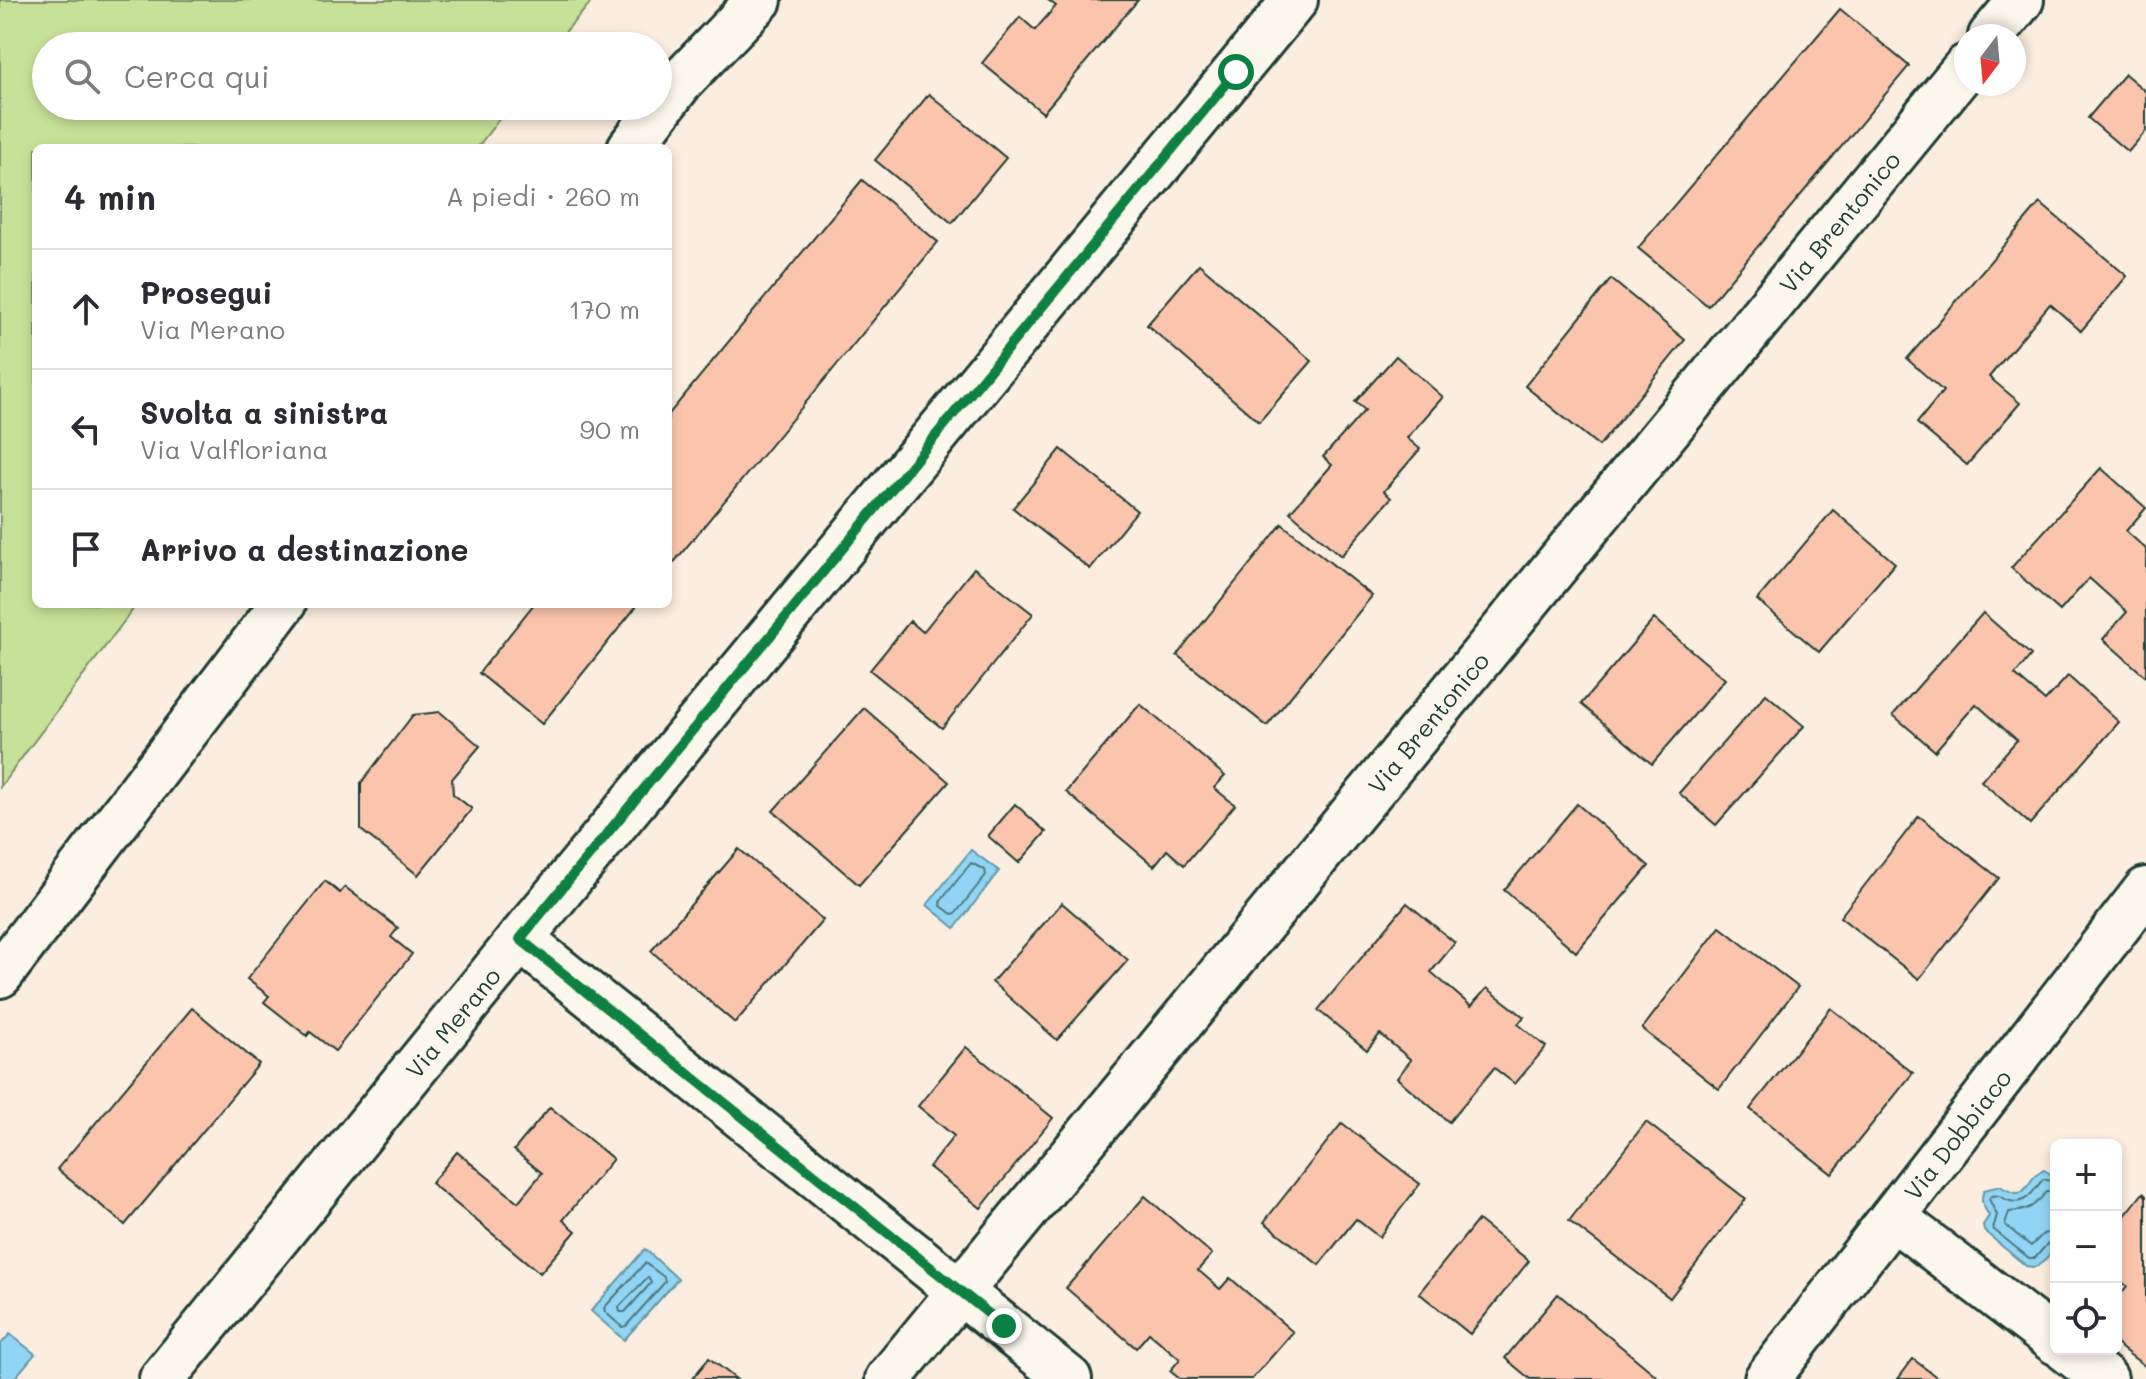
<!DOCTYPE html>
<html lang="it">
<head>
<meta charset="utf-8">
<style>
  :root { --surface:#fff; --page:#f2f2f3; --text:#2b2b33; --muted:#7c7c81; --line:#e1e1e2 }
  body { margin:0; font-family:Mali,sans-serif; background:var(--page); color:var(--text) }
  .controls { position:absolute; right:24px; bottom:24px; display:grid; overflow:hidden; border-radius:12px; box-shadow:0 4px 12px #0003 }
  .controls button { width:72px; height:72px; display:grid; place-items:center; padding:0; border:0; border-bottom:2px solid var(--line); background:var(--surface); color:var(--text); font:40px sans-serif }
  .compass { position:absolute; left:1954px; top:24px; width:72px; height:72px; border-radius:50%; background:var(--surface); box-shadow:0 4px 12px #0003; rotate:196deg }
  .stop { position:absolute; width:24px; height:24px; margin:-18px; border:6px solid #0b8043; border-radius:50%; background:#fff }
  .stop.end { background:#0b8043; border-color:#fff; box-shadow:0 2px 8px #0008 }
  .list { margin:0; padding:0; list-style:none }
  h2 { display:flex; justify-content:space-between; align-items:center; height:104px; margin:0; padding:0 32px; font-size:34px }
  h2 small { font-size:26px; font-weight:400; color:var(--muted) }
  .list li { display:grid; grid-template-columns:52px 1fr auto; gap:24px; align-items:center; box-sizing:border-box; height:120px; padding:0 32px; border-top:2px solid var(--line) }
  .list b { display:block; font-size:30px; white-space:nowrap }
  .list p { margin:0; font-size:26px; white-space:nowrap; color:var(--muted) }
  .list em { font-size:26px; font-style:normal; color:var(--muted) }
  .icon { flex:none; width:44px; height:44px; fill:none; stroke:currentColor; stroke-width:2; stroke-linecap:round; stroke-linejoin:round }
  .map { position:relative; flex:none; width:2146px; height:1379px; overflow:hidden }
  .search { position:absolute; background:var(--surface); box-shadow:0 4px 12px #0003; left:32px; top:32px; width:640px; height:88px; display:flex; align-items:center; gap:20px; box-sizing:border-box; padding:0 28px; border-radius:44px; color:var(--muted); font-size:30px }
  .panel { position:absolute; background:var(--surface); box-shadow:0 4px 12px #0003; left:32px; top:144px; width:640px; height:464px; border-radius:12px }
  .map>svg:first-child { display:block }
  .green { fill:#c8e198; stroke:#748f66; stroke-width:2 }
  .water { fill:#92d4f4; stroke:#6498a7; stroke-width:2 }
  .lines { fill:none; stroke-linecap:round; stroke-linejoin:round }
  .shore { stroke:#4d7981; stroke-width:2 }
  .building { fill:#fbc5ad; stroke:#1f3d34; stroke-width:2 }
  .street-casing { stroke:#1f3d34; stroke-width:50 }
  .street { stroke:#fbf7ec; stroke-width:44 }
  .route { stroke:#0b8043; stroke-width:10 }
  .labels { text-anchor:middle; dominant-baseline:central; stroke-width:6; stroke-linejoin:round; paint-order:stroke }
  .street-label { font-size:24px; fill:#1f3d34; stroke:#fbf7ec }
</style>
</head>
<body>
<div class="map">
<svg width="2146" height="1379" viewBox="0 0 2146 1379">
  <rect width="100%" height="100%" fill="#fbeddf"/>
  <filter id="ink" filterUnits="userSpaceOnUse"><feTurbulence type="fractalNoise" baseFrequency=".0125" numOctaves="2"/><feDisplacementMap in="SourceGraphic" scale="16" xChannelSelector="R" yChannelSelector="G"/><feConvolveMatrix kernelMatrix="1 2 1 2 8 2 1 2 1" color-interpolation-filters="sRGB"/></filter>
  <g filter="url(#ink)">
    <path class="green" d="M0,0H593L553,46H46V106H509L477,148H36V604H137L0,787Z"/>
    <g class="water">
      <path d="M971,850L999,871L955,928L927,905Z"/>
      <path d="M2044,1170L2056,1177C2056,1205 2066,1254 2034,1267L2026,1266L1984,1231L1983,1225L1989,1216C1984,1206 1979,1202 1984,1190L2000,1186C2031,1206 2023,1178 2044,1170Z"/>
      <path d="M645,1249L678,1279L624,1340L591,1311Z"/>
      <path d="M10,1334L35,1354L14,1379H0V1345Z"/>
    </g>
    <g class="lines">
      <g class="shore">
        <path d="M971,863L985,870L986,875L956,913L952,914L941,906L940,902Z"/>
        <path d="M2056,1182L2043,1179C2034,1190 2027,1205 2010,1201C2002,1199 2001,1194 1991,1196L1989,1199L1997,1215L1993,1229L2029,1258H2035L2048,1243L2056,1241"/>
        <path d="M2056,1192H2046C2035,1207 2027,1211 2009,1212L2005,1225L2031,1246L2043,1234L2056,1231"/>
        <path d="M645,1263L664,1277L665,1282L626,1326L622,1327L605,1312L604,1308Z"/>
        <path d="M648,1277L651,1283L625,1312H620L619,1307Z"/>
      </g>
    </g>
    <g class="building">
      <path d="M1048,0H1138L1043,113L982,63L1020,17L1035,30L1056,6Z"/>
      <path d="M1840,9L1909,66L1708,306L1638,248Z"/>
      <path d="M2125,74L2146,92V131L2128,152L2088,118Z"/>
      <path d="M929,94L1006,158L952,223L875,160Z"/>
      <path d="M862,180L938,242L671,566L668,563V415Z"/>
      <path d="M2040,203L2127,276L2081,331L2050,304L1989,377L2020,403L1967,465L1917,423L1943,391L1907,359Z"/>
      <path d="M1199,264L1312,361L1259,422L1147,325Z"/>
      <path d="M1611,279L1685,340L1599,446L1525,386Z"/>
      <path d="M1396,356L1443,397L1407,438L1420,449L1384,491L1391,498L1341,556L1290,512L1332,465L1323,457L1365,410L1355,402Z"/>
      <path d="M1061,449L1137,511L1090,569L1013,508Z"/>
      <path d="M2101,468L2146,508L2126,531L2146,549V677L2103,639L2127,612L2089,578L2060,611L2011,568Z"/>
      <path d="M1833,510L1895,563L1819,652L1757,600Z"/>
      <path d="M1282,524L1372,596L1267,726L1177,655Z"/>
      <path d="M974,568L1033,614L942,728L870,670L910,621L923,632Z"/>
      <path d="M534,604H632L636,607L542,724L479,673Z"/>
      <path d="M1983,613L2031,655L2015,675L2045,701L2068,676L2119,722L2030,824L1981,781L2017,740L1976,704L1935,751L1893,715Z"/>
      <path d="M1654,619L1725,679L1652,764L1581,704Z"/>
      <path d="M1766,694L1804,726L1716,825L1679,793Z"/>
      <path d="M1140,704L1225,776L1214,788L1235,805L1184,865L1167,850L1154,866L1066,792Z"/>
      <path d="M864,708L949,782L859,885L773,811Z"/>
      <path d="M440,712L480,746L452,779L453,794L472,809L418,875L361,830V783L413,715Z"/>
      <path d="M1015,804L1046,832L1019,863L988,836Z"/>
      <path d="M1577,804L1649,866L1576,952L1504,890Z"/>
      <path d="M1919,816L1999,878L1919,979L1840,917Z"/>
      <path d="M739,849L823,920L735,1023L651,951Z"/>
      <path d="M325,881L340,893L345,887L398,928L391,937L412,954L335,1051L310,1032L307,1036L264,1002L269,996L247,979Z"/>
      <path d="M1062,903L1128,960L1057,1040L992,982Z"/>
      <path d="M1407,903L1455,943L1431,972L1471,1006L1487,988L1524,1017L1518,1024L1546,1047L1515,1084L1494,1068L1449,1122L1397,1078L1411,1060L1380,1034L1367,1050L1318,1010Z"/>
      <path d="M1720,927L1798,987L1719,1089L1642,1029Z"/>
      <path d="M192,1008L259,1064L125,1225L57,1169Z"/>
      <path d="M1831,1008L1913,1073L1832,1174L1750,1109Z"/>
      <path d="M966,1047L1053,1118L981,1208L929,1167L954,1136L918,1106Z"/>
      <path d="M550,1107L613,1159L563,1220L576,1231L540,1273L431,1183L457,1152L518,1202L542,1173L514,1150Z"/>
      <path d="M1646,1122L1746,1199L1670,1298L1569,1221Z"/>
      <path d="M1342,1123L1420,1184L1379,1237L1356,1219L1319,1265L1264,1222Z"/>
      <path d="M2143,1193L2146,1196V1367L2116,1344V1300L2127,1286L2116,1278V1227Z"/>
      <path d="M1145,1196L1212,1254L1198,1270L1220,1289L1230,1278L1293,1332L1252,1379H1180L1170,1371L1180,1359L1149,1333L1136,1348L1066,1288Z"/>
      <path d="M1478,1220L1529,1261L1470,1334L1419,1293Z"/>
      <path d="M1558,1294L1660,1379H1530L1505,1358Z"/>
      <path d="M709,1358L736,1379H692Z"/>
      <path d="M1913,1359L1939,1379H1898Z"/>
    </g>
    <g class="lines">
      <g class="street-casing">
        <g id="street">
          <path d="M1991,36L2021,0"/>
          <path d="M630,148L681,81L759,0"/>
          <path d="M520,939L1069,1379"/>
          <path d="M0,975L283,604"/>
          <path d="M1893,1217L2056,1342"/>
          <path d="M2066,1349L2105,1379"/>
          <path id="s1" d="M162,1379L520,939L1295,0"/>
          <path id="s2" d="M888,1379L1966,67"/>
          <path id="s3" d="M1767,1379L2146,890"/>
        </g>
      </g>
      <use href="#street" class="street"/>
    </g>
  </g>
  <g class="lines" filter="url(#ink)">
    <path class="route" d="M1004,1326L520,939L1236,72"/>
  </g>
  <g class="labels">
    <g class="street-label">
      <text stroke="none"><textPath href="#s2" startOffset="1498">Via Brentonico</textPath></text>
      <text stroke="none"><textPath href="#s2" startOffset="850">Via Brentonico</textPath></text>
      <text stroke="none"><textPath href="#s1" startOffset="460">Via Merano</textPath></text>
      <text stroke="none"><textPath href="#s3" startOffset="310">Via Dobbiaco</textPath></text>
    </g>
  </g>
</svg>
<div class="controls">
<button>+</button>
<button>−</button>
<button><svg class="icon" aria-label="locate" viewBox="0 0 24 24"><circle cx="12" cy="12" r="6"/><path d="M12 2v4M12 18v4M2 12h4M18 12h4"/></svg></button>
</div>
<svg class="compass" viewBox="-18 -18 36 36"><path d="M0-13l5 13h-10z" fill="#e53935"/><path d="M0 13l5-13h-10z" fill="#7c7c81"/></svg>
<div class="stop" style="left:1236px;top:72px"></div>
<div class="stop end" style="left:1004px;top:1326px"></div>
<div class="search"><svg class="icon" aria-label="search" viewBox="0 0 24 24"><circle cx="10" cy="10" r="6"/><path d="M15 15l6 6"/></svg>Cerca qui</div>
<section class="panel">
<h2>4 min<small>A piedi · 260 m</small></h2>
<ul class="list">
<li><svg class="icon" aria-label="ahead" viewBox="0 0 24 24"><path d="M12 20V5M6 11l6-6 6 6"/></svg><div><b>Prosegui</b><p>Via Merano</p></div><em>170 m</em></li>
<li><svg class="icon" aria-label="left" viewBox="0 0 24 24"><path d="M17 20v-9H6M10 6l-5 5 5 5"/></svg><div><b>Svolta a sinistra</b><p>Via Valfloriana</p></div><em>90 m</em></li>
<li><svg class="icon" aria-label="arrive" viewBox="0 0 24 24"><path d="M6 21V4h12l-3 4 3 4H6"/></svg><div><b>Arrivo a destinazione</b></div></li>
</ul>
</section>
</div>
</body>
</html>
